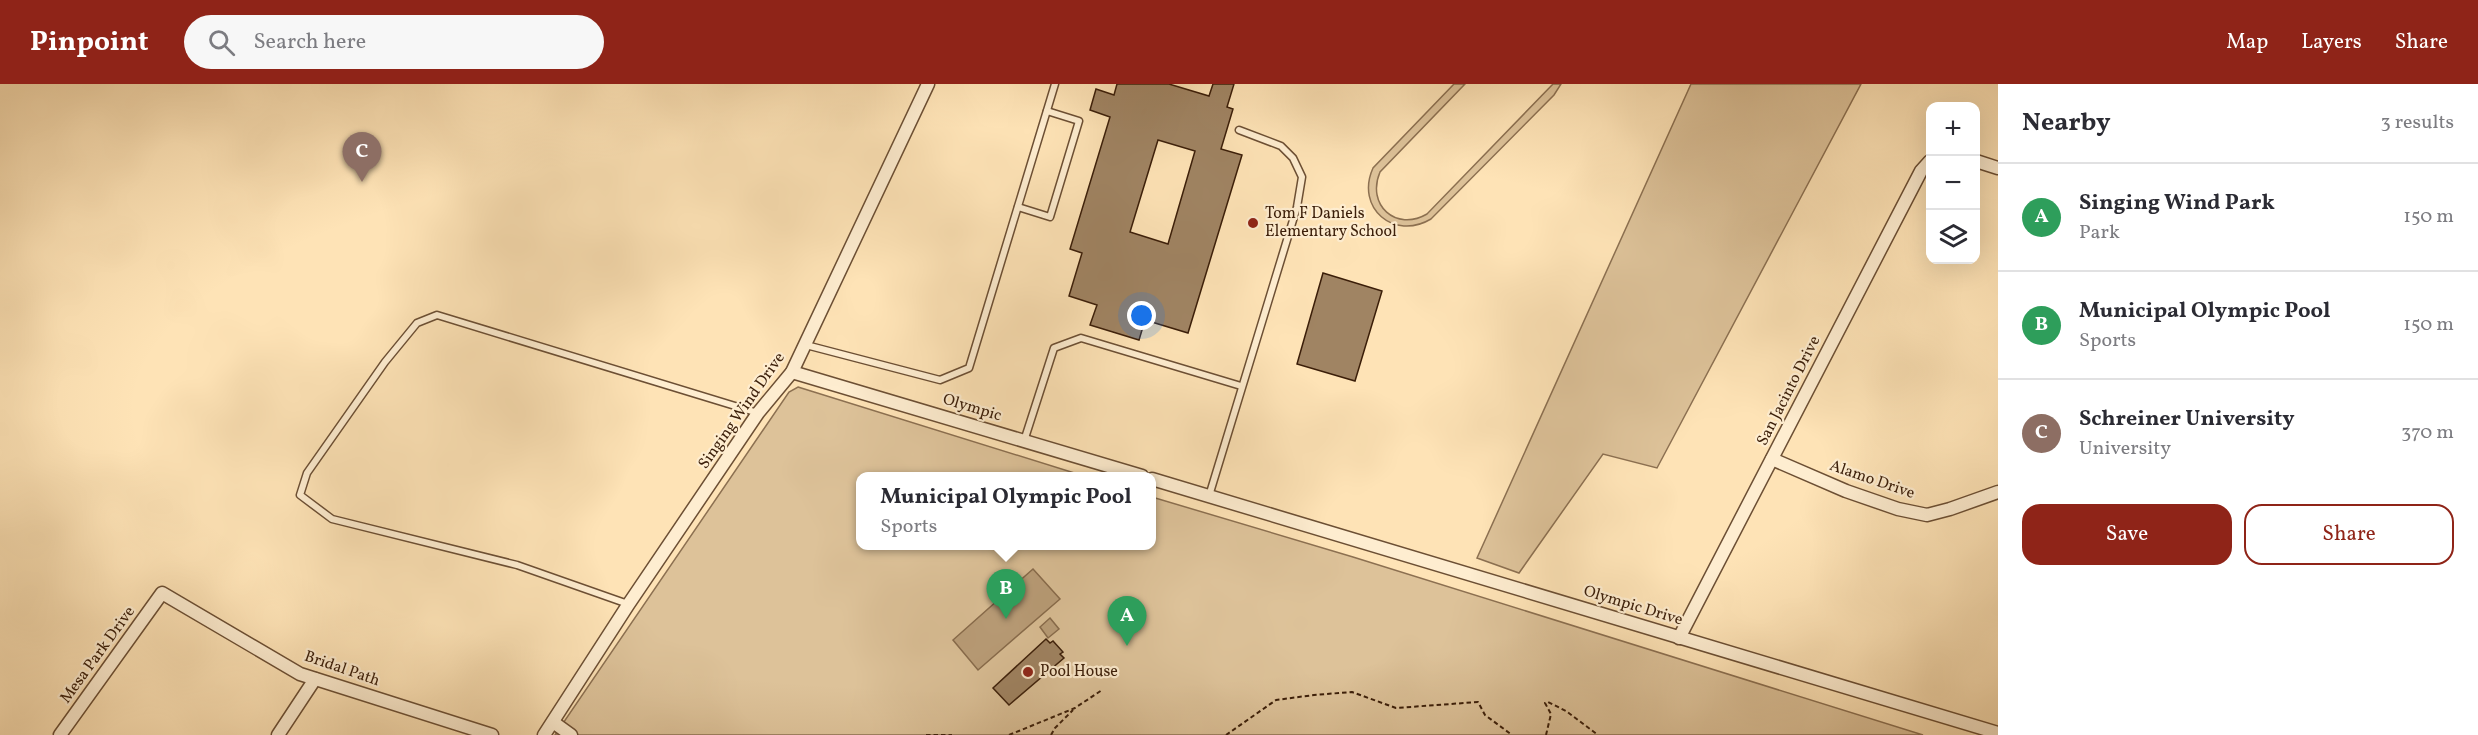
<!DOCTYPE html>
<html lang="en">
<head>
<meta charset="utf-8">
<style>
  :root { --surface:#fff; --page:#f7f7f7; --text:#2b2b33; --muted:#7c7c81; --line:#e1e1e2; --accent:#8f2418 }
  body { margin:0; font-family:Vollkorn,serif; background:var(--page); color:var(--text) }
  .controls { position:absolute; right:18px; top:18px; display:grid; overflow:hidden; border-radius:12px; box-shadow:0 6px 24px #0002 }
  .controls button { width:54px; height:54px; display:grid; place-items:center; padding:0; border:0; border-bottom:2px solid var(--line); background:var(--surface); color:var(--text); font:30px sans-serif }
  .you { position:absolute; left:1142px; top:232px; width:21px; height:21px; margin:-15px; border:4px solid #fff; border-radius:50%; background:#1a73e8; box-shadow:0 0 0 9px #1a73e833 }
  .badge { display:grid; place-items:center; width:39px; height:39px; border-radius:50%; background:var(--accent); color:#fff; font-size:20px; font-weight:700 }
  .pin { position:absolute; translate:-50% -50px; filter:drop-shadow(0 2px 3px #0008) }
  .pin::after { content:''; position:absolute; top:32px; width:21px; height:18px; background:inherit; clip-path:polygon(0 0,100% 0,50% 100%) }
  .popup { position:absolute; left:856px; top:388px; width:300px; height:78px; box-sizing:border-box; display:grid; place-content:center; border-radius:12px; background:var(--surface); filter:drop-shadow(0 2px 4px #0005); font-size:20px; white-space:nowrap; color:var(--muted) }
  .popup b { font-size:22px; color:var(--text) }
  .popup::after { content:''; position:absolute; left:50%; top:100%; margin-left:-12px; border:12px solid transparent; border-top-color:var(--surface) }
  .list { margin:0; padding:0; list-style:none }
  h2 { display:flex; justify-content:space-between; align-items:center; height:78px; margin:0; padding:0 24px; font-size:26px }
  h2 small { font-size:20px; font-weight:400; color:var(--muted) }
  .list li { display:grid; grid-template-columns:39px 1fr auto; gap:18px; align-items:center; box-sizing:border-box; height:108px; padding:0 24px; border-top:2px solid var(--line) }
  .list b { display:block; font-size:22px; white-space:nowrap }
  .list p { margin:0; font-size:20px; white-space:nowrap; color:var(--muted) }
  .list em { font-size:20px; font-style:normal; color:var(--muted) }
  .actions { display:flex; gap:12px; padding:18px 24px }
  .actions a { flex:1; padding:14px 0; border:2px solid var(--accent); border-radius:18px; text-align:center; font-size:21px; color:var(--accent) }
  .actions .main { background:var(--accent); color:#fff }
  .icon { flex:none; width:33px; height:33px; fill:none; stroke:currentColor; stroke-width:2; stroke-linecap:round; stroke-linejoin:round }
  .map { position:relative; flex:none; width:1998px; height:651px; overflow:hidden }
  header { display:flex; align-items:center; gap:36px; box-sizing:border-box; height:84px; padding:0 30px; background:var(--accent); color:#fff }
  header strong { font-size:28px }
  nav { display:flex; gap:33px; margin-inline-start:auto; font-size:21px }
  .search { width:420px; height:54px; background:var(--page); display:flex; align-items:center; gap:15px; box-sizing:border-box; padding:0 21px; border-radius:33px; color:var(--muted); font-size:22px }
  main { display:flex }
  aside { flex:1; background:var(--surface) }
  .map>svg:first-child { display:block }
  .green { fill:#ddc299; stroke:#8c7051; stroke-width:1.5 }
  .water { fill:#bca07b; stroke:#886c4d; stroke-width:1.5 }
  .building { fill:#a08463; stroke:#3b1e09; stroke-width:1.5; fill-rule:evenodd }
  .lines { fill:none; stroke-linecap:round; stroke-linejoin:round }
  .lane-casing { stroke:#6c4f34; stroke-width:9 }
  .street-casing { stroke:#6c4f34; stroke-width:15 }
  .path { stroke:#3b1e09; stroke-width:2; stroke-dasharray:4.5 3; stroke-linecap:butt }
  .lane { stroke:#feedd0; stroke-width:6 }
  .street { stroke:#feedd0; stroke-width:12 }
  .poi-dot { fill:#8f2418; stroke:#feedd0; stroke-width:2 }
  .labels { text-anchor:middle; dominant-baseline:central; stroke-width:4.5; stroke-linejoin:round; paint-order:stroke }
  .poi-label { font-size:16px; fill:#3b1e09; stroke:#feedd0; text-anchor:start }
  .street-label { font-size:16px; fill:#3b1e09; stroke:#feedd0 }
</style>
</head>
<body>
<header>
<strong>Pinpoint</strong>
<div class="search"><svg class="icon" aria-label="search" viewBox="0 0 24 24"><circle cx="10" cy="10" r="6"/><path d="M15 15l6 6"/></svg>Search here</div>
<nav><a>Map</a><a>Layers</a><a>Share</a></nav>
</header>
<main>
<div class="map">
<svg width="1998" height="651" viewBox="0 0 1998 651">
  <rect width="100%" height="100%" fill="#fee3b6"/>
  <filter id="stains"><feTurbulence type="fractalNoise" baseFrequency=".00333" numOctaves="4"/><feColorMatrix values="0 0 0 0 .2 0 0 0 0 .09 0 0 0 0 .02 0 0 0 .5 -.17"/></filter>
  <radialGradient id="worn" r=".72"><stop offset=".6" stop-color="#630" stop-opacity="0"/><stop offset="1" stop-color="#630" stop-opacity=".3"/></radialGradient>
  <g class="green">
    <path d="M1454,0H1465L1380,88C1366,121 1396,148 1427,130L1553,0H1561L1554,11L1431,135C1394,157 1355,124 1373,84Z"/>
    <path d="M1691,0H1861L1657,384L1603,370L1519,489L1477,474Z"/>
    <path d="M798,303L1084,392H860V462H1152V413L1353,473L1923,651H555L789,308Z"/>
  </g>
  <g class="water">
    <path d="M1033,485L1060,515L978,586L953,556Z"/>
    <path d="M1050,534L1059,545L1048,554L1040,543Z"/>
  </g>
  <g class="building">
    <path d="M1117,0H1169L1209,12L1213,0H1234L1227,23L1233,25L1221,65L1242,71L1188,249L1145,236L1139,256L1090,241L1097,221L1069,212L1082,169L1070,165L1110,33L1090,26L1096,5L1114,11ZM1158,56L1195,67L1168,160L1130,148Z"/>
    <path d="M1323,189L1382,207L1355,297L1297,280Z"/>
    <path d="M1046,555L1050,559L1053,557L1063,568L1060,570L1064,574L1009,621L993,604Z"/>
  </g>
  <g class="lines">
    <g class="lane-casing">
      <g id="lane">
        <path d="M1018,123L1050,133L1079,37L1047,27"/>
        <path d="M806,261L940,296L969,284L1055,0"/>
        <path d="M1024,357L1054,264L1081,254L1241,302"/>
        <path d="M1209,412L1297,123L1302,93L1293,74L1281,62L1239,46"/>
        <path d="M628,520L517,481L332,435L300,411L307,389L385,278L417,239L437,231L758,329"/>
      </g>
    </g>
    <g class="street-casing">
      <g id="street">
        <path d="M1976,77L1998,84"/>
        <path d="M792,288L1142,392"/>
        <path d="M1772,375L1846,407L1898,425L1927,431L1950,425L1998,408"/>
        <path d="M1152,395L1998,649"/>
        <path d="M1679,554L1921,87L1930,77"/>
        <path d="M553,638L571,651"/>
        <path d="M60,651L162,509L300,590L492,651"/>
        <path d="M278,651L315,595"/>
        <path d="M544,651L628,521L758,329L792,288L928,0"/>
      </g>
    </g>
    <g class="path">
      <path d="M926,651H952"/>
      <path d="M1009,651L1075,624L1102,606"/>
      <path d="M1051,651L1055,644L1073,626"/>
      <path d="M1226,651L1276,616L1314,611L1352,608L1396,624L1478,618L1485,631L1512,651"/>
      <path d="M1546,651L1551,630L1545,619L1548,618L1566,627L1598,651"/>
    </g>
    <use href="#lane" class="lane"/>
    <use href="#street" class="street"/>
  </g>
  <g class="poi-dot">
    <circle cx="1253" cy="139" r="6"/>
    <circle cx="1028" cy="588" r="6"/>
  </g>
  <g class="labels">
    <g class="poi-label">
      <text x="1265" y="130">Tom F Daniels<tspan x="1265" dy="18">Elementary School</tspan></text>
      <text x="1040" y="588">Pool House</text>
    </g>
    <g class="street-label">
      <text transform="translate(1789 307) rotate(-63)">San Jacinto Drive</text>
      <text transform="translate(972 324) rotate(17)">Olympic</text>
      <text transform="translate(742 327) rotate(-55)">Singing Wind Drive</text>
      <text transform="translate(1872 396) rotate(19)">Alamo Drive</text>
      <text transform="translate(1633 522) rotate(17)">Olympic Drive</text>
      <text transform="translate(98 571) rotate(-54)">Mesa Park Drive</text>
      <text transform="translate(342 585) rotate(19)">Bridal Path</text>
    </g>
  </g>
  <rect width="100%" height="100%" filter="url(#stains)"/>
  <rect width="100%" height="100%" fill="url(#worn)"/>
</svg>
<div class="controls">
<button>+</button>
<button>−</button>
<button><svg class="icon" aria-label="layers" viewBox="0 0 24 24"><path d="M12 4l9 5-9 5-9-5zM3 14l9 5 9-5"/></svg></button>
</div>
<div class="you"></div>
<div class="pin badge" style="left:1127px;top:562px;background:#2e9e5b">A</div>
<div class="pin badge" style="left:1006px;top:535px;background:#2e9e5b">B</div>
<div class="popup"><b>Municipal Olympic Pool</b>Sports</div>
<div class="pin badge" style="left:362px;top:98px;background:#8d6e63">C</div>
</div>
<aside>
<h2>Nearby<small>3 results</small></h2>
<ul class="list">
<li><span class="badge" style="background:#2e9e5b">A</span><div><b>Singing Wind Park</b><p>Park</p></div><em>150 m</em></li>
<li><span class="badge" style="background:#2e9e5b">B</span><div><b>Municipal Olympic Pool</b><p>Sports</p></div><em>150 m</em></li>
<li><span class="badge" style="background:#8d6e63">C</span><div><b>Schreiner University</b><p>University</p></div><em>370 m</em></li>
</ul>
<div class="actions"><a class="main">Save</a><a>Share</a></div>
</aside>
</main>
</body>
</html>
